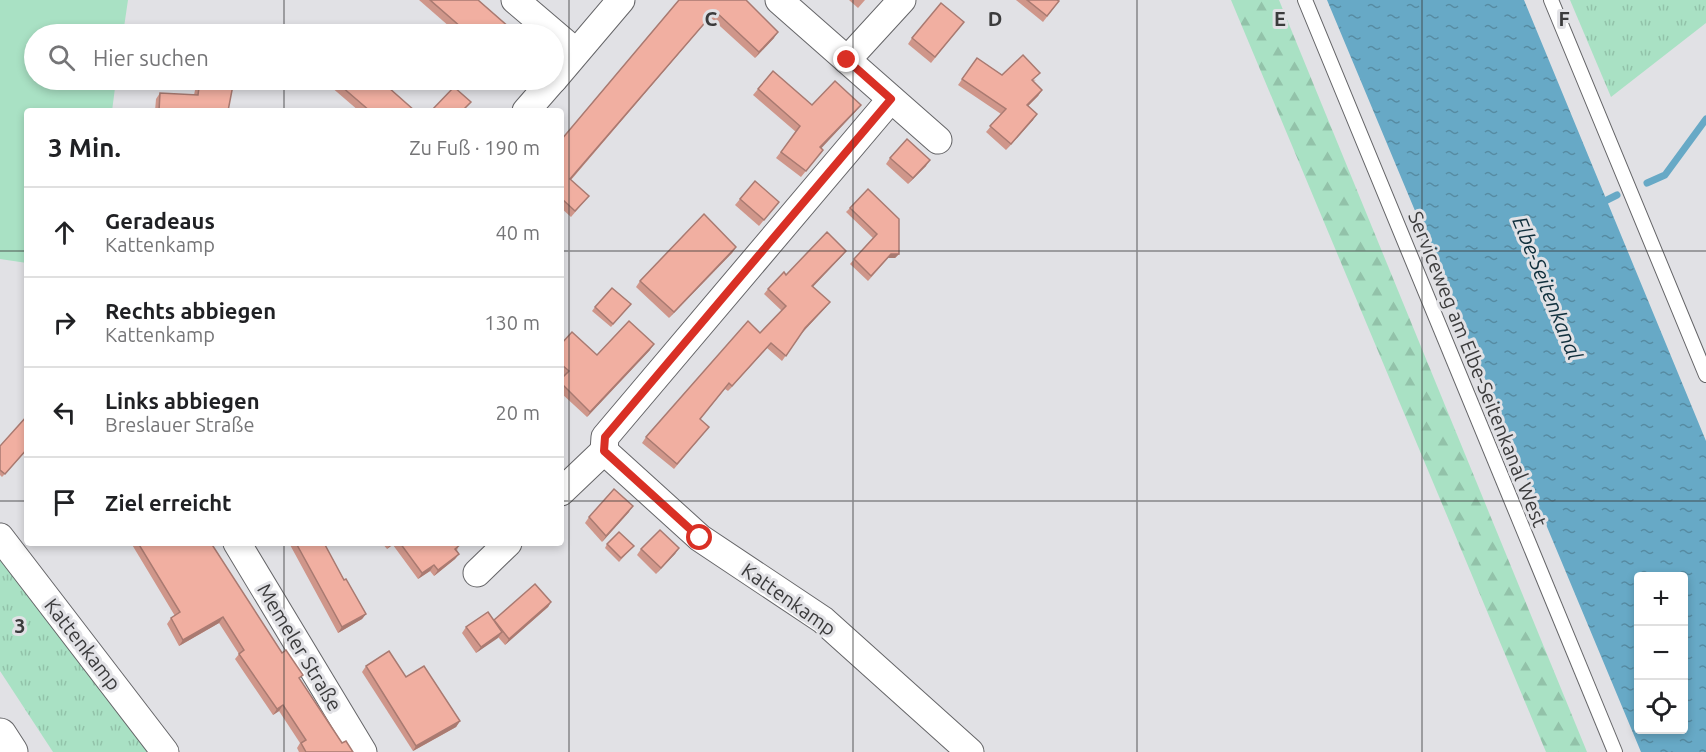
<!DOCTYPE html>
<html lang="de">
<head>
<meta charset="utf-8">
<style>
  :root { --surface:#fff; --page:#f6f6f6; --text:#202124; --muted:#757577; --line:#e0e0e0 }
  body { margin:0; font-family:Ubuntu,sans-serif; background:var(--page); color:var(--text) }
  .controls { position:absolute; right:18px; bottom:18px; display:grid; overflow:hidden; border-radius:6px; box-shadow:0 3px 9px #0003 }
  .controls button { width:54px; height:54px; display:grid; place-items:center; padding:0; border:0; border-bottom:2px solid var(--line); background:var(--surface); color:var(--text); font:30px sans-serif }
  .stop { position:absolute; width:18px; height:18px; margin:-14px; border:4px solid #d93025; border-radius:50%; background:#fff }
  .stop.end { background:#d93025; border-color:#fff; box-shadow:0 2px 6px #0008 }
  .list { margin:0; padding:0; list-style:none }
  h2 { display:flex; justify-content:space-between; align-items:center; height:78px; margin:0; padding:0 24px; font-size:26px }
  h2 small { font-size:20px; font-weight:400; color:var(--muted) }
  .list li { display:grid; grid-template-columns:39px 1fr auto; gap:18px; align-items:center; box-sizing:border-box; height:90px; padding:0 24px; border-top:2px solid var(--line) }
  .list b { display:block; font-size:22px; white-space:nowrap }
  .list p { margin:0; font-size:20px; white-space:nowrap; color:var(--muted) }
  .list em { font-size:20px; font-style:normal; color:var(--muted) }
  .icon { flex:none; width:33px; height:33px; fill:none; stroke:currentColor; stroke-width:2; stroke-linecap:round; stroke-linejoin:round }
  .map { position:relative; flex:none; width:1706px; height:752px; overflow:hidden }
  .search { position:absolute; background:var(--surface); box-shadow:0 3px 9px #0003; left:24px; top:24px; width:540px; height:66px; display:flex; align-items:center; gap:15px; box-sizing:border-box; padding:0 21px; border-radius:33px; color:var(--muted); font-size:22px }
  .panel { position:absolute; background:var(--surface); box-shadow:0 3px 9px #0003; left:24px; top:108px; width:540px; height:438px; border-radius:6px }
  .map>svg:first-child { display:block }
  .grass { fill:url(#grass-tufts) }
  .forest { fill:url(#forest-firs) }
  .pitch { fill:#a9e1c4 }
  .water { fill:url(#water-ripples); fill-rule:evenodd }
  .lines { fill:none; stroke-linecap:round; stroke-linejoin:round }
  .stream { stroke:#67a9c6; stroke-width:7 }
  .service-casing { stroke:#656568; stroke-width:16 }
  .minor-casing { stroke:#656568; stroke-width:29 }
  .trunk-casing { stroke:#656568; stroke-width:35 }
  .service { stroke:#fff; stroke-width:14 }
  .minor { stroke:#fff; stroke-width:27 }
  .trunk { stroke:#fff; stroke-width:33 }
  .wall { fill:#cf968a }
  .shaded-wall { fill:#a97a71 }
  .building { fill:#f1afa1; stroke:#a97a71; stroke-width:1.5 }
  .route { stroke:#d93025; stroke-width:8 }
  .grid { fill:none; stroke:#3b3b3c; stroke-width:1.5; stroke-opacity:0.55 }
  .labels { text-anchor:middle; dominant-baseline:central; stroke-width:6; stroke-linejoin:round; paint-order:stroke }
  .street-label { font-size:20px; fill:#3b3b3c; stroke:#e1e1e5 }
  .water-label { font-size:21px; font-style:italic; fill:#0f2f3c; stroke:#e1e1e5 }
  .grid-label { font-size:20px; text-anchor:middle; font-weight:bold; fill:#3b3b3c; stroke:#e1e1e5; stroke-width:6; stroke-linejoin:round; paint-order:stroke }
</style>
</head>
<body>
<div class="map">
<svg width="1706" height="752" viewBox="0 0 1706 752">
  <defs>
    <pattern id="grass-tufts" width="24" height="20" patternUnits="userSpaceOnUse" patternTransform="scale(1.5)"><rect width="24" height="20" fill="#a9e1c4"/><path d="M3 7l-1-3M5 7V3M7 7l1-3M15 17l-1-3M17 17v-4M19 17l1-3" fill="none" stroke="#92c2a9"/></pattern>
    <pattern id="forest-firs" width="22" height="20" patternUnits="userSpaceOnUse" patternTransform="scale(1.5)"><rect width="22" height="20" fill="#a9e1c4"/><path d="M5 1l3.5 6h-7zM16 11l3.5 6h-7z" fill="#92c2a9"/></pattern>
    <pattern id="water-ripples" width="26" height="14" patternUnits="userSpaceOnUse" patternTransform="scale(1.5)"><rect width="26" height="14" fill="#67a9c6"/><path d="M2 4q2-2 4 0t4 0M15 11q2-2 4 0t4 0" fill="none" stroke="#568ba2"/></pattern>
  </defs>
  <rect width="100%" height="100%" fill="#e1e1e5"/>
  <g class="grass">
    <path d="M1570,0H1706V23L1611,97Z"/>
    <path d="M0,555L153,752H53L0,671Z"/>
  </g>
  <path class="forest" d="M1231,0H1279L1587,752H1546Z"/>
  <path class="pitch" d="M0,0H128L123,34H34V80H116L112,111H27V263L0,259Z"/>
  <path class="water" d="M1327,0H1524L1706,441V752H1641ZM1638,576H1684V730H1638Z"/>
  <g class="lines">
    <g class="stream">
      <path d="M1647,183L1665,175L1706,119"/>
      <path d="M1607,200L1617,195"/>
    </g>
    <g class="service-casing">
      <g id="service">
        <path d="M1305,0L1615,752"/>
        <path d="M1551,0L1706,375"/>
      </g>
    </g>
    <g class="minor-casing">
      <g id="minor">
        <path d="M515,0L576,52"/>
        <path d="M779,0L938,140"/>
        <path d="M847,60L902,0"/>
        <path d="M554,79L621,0"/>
        <path d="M891,99L605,437L604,451L700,538L823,620L970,752"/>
        <path d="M526,111L553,80"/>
        <path d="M561,492L604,451"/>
        <path d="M0,537L165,752"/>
        <path d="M237,543L363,752"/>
        <path d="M477,573L508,543"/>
      </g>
    </g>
    <g class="trunk-casing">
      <path id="trunk" d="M0,735L11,752"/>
    </g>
    <use href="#service" class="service"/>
    <use href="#minor" class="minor"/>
    <use href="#trunk" class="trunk"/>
  </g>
  <g class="wall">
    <path d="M419,0H478L517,34H458Z"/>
    <path d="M679,0H746L774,38L755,58L710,17L571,180L589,196L571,217L561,208V140Z"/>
    <path d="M849,0H865L858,8Z"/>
    <path d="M1016,0H1057L1059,1L1043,22Z"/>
    <path d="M964,22L931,63L908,44L912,38Z"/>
    <path d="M977,58L1002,75L1036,80L1033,81L1042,90L1038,96L1028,106L1033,120L1006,150L986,132L1001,114L958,85Z"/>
    <path d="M197,80H234L228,111H155L156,99L160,93L194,95Z"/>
    <path d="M323,80H380L415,111H359Z"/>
    <path d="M758,89L812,105L856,111L821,148L823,150L801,177L776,158L796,132L753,95Z"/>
    <path d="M890,158L926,166L908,184L886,164Z"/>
    <path d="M740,199L779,202L759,226L735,205Z"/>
    <path d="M850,208L899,254L895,258H888L868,281L850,264L873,238L846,212Z"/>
    <path d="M736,247L732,253L669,318L636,287L640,281Z"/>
    <path d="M846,251L842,256L813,286L826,307L801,334L782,361L767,348L728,391L725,389L700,419L709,427L674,469L642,443L646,437L760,333L782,311L764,294L768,289L786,275Z"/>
    <path d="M631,304L611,327L592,311L595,307Z"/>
    <path d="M561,344L597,355L650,350L587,417L561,393V379L564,376L561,373Z"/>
    <path d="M0,446L27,450L2,477L0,475Z"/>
    <path d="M629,512L602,542L585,523L589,517Z"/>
    <path d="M131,543H211L282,653L300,679L342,743L353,752H299L297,748L300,743L279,711L273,715L235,659L239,654L219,623L179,646L167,624L171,618L175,616Z"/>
    <path d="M289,543H324L344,580L366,614L362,619L338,633Z"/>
    <path d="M382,543H460L457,550L459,554L455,559L434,576L430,571L418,579L393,545L387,549Z"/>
    <path d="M607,544L631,549L619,562L605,548Z"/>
    <path d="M679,548L675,554L656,574L637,555L641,549Z"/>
    <path d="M551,602L548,607L505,645L498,637L476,653L462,633L466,627L494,620Z"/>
    <path d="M366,666L406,677L460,721L456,727L413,751L362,672Z"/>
  </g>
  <g class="shaded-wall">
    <path d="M715,11L710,17L566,185L570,179Z"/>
    <path d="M778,32L774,38L755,58L759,52Z"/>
    <path d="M1042,90L1038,96L1023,111L1027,105Z"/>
    <path d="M861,105L856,111L816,154L820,147Z"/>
    <path d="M1037,114L1033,120L1006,150L1011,144Z"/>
    <path d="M930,160L926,166L908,184L913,178Z"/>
    <path d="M736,247L732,253L669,318L674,312Z"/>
    <path d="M846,251L842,256L809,291L812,286Z"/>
    <path d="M891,254H899L895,258H888L868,281Z"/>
    <path d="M830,302L826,307L801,334L805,328Z"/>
    <path d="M771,343L767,348L728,391L732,386Z"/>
    <path d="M654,344L650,350L587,417L590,412Z"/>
    <path d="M633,506L629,512L602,542L606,536Z"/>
    <path d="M392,543H394L387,549L391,544Z"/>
    <path d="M679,548L675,554L656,574L661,568Z"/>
    <path d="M459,554L455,559L434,576L438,570Z"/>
    <path d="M434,565L430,571L418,579L422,573Z"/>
    <path d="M551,602L548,607L505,645L509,639Z"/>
    <path d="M366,614L362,619L338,633L342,627Z"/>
    <path d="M223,617L219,623L179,646L183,640Z"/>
    <path d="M502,632L498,638L476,653L481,647Z"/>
    <path d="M283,705L279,711L273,715L277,709Z"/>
    <path d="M460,721L456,727L413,751L416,746Z"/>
  </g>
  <g class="building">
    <path d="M430,0H478L517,34H469Z"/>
    <path d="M679,0H746L778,32L759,52L715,11L570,179L589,196L575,211L561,198V140Z"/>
    <path d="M1027,0H1057L1059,1L1047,16Z"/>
    <path d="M941,3L964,22L935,57L912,38Z"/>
    <path d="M1023,55L1040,73L1032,80L1042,90L1027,105L1037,114L1011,144L990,126L1006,109L962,79L977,58L1002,75Z"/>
    <path d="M773,71L812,105L835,81L861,105L820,147L823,150L806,171L781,152L800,126L758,89Z"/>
    <path d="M200,80H234L228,111H159L160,93L198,95Z"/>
    <path d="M334,80H380L415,111H370Z"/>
    <path d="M454,87L471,102L462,111H431Z"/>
    <path d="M907,139L930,160L913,178L890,158Z"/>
    <path d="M755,181L779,202L764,220L740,199Z"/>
    <path d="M868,189L899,219V254H891L871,276L854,259L877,234L850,208Z"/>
    <path d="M704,214L736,247L674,312L640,281Z"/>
    <path d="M827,232L846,251L812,286L830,302L805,328L786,356L771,343L732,386L729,383L700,419L709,427L677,464L646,437L748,321L760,333L786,306L768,289L784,272L786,275Z"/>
    <path d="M612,288L631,304L613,324L595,307Z"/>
    <path d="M629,321L654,344L590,412L561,383V379L569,371L561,364V344L572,332L597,355Z"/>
    <path d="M27,416V449L5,474L0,470V446Z"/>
    <path d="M614,489L633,506L606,536L589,517Z"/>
    <path d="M660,530L679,548L661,568L641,549Z"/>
    <path d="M619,532L634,546L621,558L607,544Z"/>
    <path d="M138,543H211L282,653L286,650L303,675L299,678L342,743L346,741L353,752H306L301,743L306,740L283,705L277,709L239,654L244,650L223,617L183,640L171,618L180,612Z"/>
    <path d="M296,543H324L344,580L346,579L366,614L342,627Z"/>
    <path d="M400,543H460L461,544L455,549L459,554L438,570L434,565L422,573Z"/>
    <path d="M535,584L551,602L509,639L494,620Z"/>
    <path d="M488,612L502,632L481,647L466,627Z"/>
    <path d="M389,651L406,677L424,666L460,721L416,746L366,666Z"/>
  </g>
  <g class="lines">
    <path class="route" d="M700,538L604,451L605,437L891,99L847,60"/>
  </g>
  <path class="grid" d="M284,0V34M569,0V752M853,0V752M1137,0V752M1422,0V752M284,80V111M0,251H27M561,251H1706M0,501H27M561,501H1706M284,543V752"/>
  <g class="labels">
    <g class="street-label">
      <text transform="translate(1478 369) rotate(68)">Serviceweg am Elbe-Seitenkanal West</text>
      <text transform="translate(789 599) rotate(35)">Kattenkamp</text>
      <text transform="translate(83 644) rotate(52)">Kattenkamp</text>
      <text transform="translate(300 647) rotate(59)">Memeler Straße</text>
    </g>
    <g class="water-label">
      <text transform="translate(1548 288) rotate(68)">Elbe-Seitenkanal</text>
    </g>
  </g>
  <g class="grid-label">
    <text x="711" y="26">C</text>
    <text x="995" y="26">D</text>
    <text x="1280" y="26">E</text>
    <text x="1564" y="26">F</text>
    <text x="20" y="633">3</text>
  </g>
</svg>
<div class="controls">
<button>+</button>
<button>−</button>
<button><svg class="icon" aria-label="locate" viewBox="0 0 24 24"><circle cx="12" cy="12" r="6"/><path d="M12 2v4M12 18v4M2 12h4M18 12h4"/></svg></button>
</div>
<div class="stop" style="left:700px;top:538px"></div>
<div class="stop end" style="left:847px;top:60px"></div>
<div class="search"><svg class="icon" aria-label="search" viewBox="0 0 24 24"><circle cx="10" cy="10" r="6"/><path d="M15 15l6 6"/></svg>Hier suchen</div>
<section class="panel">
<h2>3 Min.<small>Zu Fuß · 190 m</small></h2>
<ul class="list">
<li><svg class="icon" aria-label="ahead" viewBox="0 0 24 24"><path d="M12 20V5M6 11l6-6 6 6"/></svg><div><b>Geradeaus</b><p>Kattenkamp</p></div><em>40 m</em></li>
<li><svg class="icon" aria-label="right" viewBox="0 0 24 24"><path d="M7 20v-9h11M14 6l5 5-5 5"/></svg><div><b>Rechts abbiegen</b><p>Kattenkamp</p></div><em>130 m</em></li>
<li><svg class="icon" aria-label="left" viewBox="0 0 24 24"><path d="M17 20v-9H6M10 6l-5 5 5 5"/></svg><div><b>Links abbiegen</b><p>Breslauer Straße</p></div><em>20 m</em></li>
<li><svg class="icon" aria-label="arrive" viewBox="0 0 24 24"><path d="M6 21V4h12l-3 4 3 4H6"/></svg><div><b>Ziel erreicht</b></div></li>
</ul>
</section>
</div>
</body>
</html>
